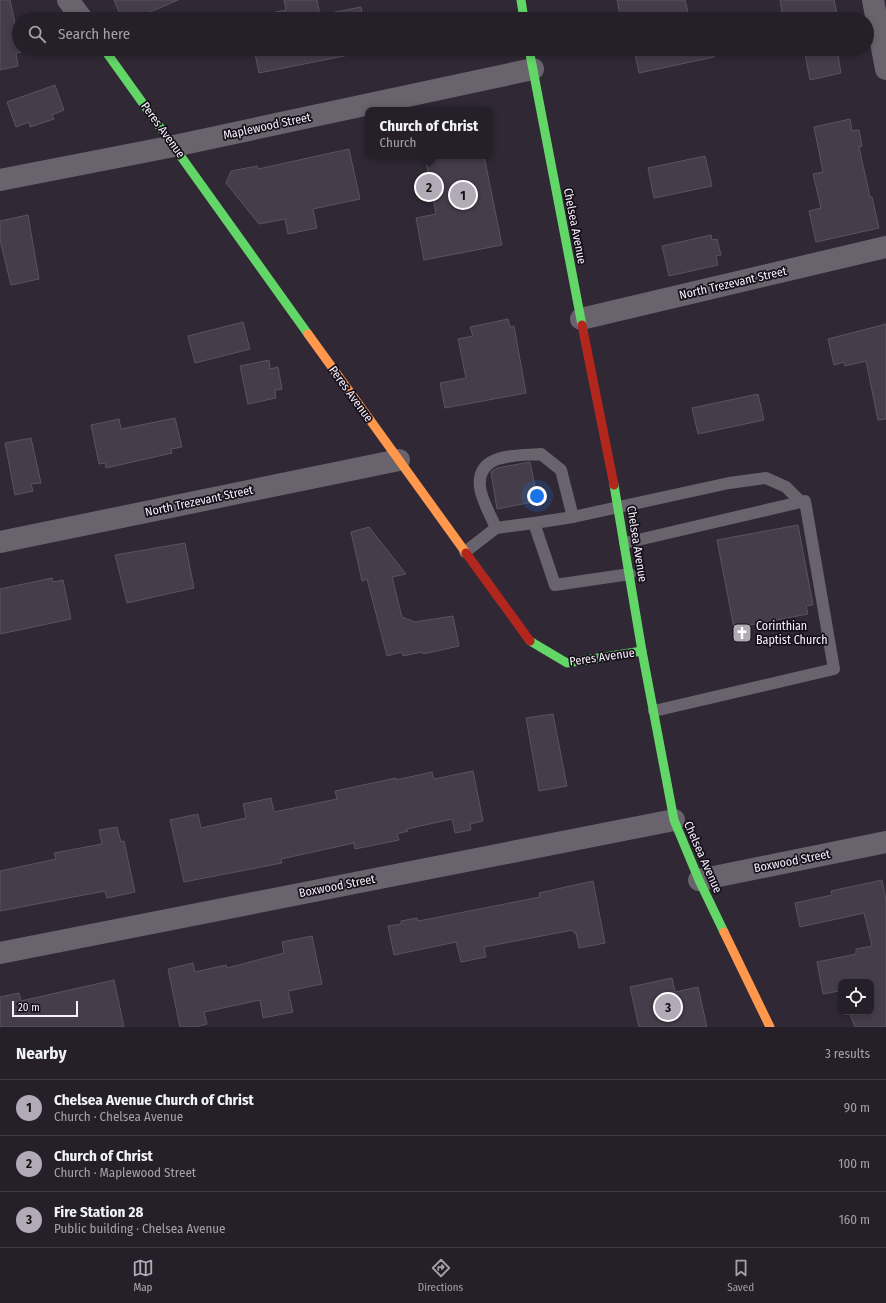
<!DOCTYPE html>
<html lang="en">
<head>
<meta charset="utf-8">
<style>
  :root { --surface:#241f28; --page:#2c2730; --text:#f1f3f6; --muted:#a3a2a8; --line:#413d45; --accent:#b2abb7 }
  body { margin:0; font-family:"Fira Sans Condensed",sans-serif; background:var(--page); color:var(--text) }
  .controls { position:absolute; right:12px; bottom:12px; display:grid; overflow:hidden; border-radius:8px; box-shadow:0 2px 6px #0003 }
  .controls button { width:36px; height:36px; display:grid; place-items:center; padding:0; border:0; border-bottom:1px solid var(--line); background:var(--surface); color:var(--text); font:20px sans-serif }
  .scale { position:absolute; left:12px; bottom:10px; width:66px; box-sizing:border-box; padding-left:4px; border:2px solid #f8f1fd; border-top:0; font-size:11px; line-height:14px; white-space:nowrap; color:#f8f1fd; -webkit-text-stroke:3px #16101a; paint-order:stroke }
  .you { position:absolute; left:537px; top:496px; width:14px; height:14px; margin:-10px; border:3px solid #fff; border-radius:50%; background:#1a73e8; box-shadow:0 0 0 6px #1a73e833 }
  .badge { display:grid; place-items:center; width:26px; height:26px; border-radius:50%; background:var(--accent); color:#111; font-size:13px; font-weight:700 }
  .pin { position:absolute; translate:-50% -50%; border:2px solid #fff; box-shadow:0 1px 4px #0006 }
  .popup { position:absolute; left:365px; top:107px; width:128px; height:52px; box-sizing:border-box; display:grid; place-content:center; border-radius:8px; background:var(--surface); filter:drop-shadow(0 1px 3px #0005); font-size:13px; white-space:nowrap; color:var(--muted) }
  .popup b { font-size:15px; color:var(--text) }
  .popup::after { content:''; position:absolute; left:50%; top:100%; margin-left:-8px; border:8px solid transparent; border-top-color:var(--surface) }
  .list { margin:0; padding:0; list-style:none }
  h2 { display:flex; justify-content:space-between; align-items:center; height:52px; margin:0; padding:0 16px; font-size:17px }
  h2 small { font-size:13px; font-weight:400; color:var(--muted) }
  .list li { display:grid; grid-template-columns:26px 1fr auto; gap:12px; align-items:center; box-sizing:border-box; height:56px; padding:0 16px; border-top:1px solid var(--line) }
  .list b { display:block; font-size:15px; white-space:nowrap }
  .list p { margin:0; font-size:13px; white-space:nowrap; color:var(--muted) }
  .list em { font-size:13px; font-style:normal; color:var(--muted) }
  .icon { flex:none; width:22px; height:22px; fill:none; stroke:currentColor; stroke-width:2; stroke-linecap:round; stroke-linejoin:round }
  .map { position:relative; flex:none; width:886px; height:1027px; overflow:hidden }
  .search { position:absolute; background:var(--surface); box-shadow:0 2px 6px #0003; left:12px; right:12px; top:12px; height:44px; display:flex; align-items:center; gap:10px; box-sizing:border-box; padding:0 14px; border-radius:22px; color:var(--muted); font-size:15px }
  .sheet { height:220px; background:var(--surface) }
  nav { display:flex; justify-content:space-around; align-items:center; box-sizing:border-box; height:56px; border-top:1px solid var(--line); background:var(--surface); font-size:11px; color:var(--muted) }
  nav a { display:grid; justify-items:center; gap:2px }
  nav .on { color:var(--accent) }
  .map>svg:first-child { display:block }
  .building { fill:#453d4a; stroke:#5a545f }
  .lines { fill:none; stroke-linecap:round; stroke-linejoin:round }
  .lane { stroke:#69636d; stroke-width:12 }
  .street { stroke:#69636d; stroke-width:22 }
  .fast { stroke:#63d668; stroke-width:9 }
  .slow { stroke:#ff974d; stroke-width:9 }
  .jam { stroke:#b3261e; stroke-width:9 }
  .labels { text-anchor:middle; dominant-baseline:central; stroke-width:3.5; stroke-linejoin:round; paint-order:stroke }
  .street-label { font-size:12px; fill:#f8f1fd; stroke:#16101a }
  .poi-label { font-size:12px; fill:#f8f1fd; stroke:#16101a; text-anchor:start }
</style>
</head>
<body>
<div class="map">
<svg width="886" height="1027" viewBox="0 0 886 1027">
  <rect width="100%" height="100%" fill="#302935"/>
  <g class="building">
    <path d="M0,0H10L21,52L16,53L18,66L0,70Z"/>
    <path d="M114,0H178L134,19H122Z"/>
    <path d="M284,0H317L320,15L361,7L363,19H257V16L286,10Z"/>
    <path d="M617,0H685L689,16L677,19H621Z"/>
    <path d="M780,0H834L838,19H783Z"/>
    <path d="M254,49H368L369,51L259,73Z"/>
    <path d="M634,49H714V57L639,73Z"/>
    <path d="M827,49H837L841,73L810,80L805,54Z"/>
    <path d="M55,85L64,110L52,115L54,119L30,127L29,122L16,127L7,102Z"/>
    <path d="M850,119L852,131L859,130L862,146L859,147L870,197H872L879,228L816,242L809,211L821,208L813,174L823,172L814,127Z"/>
    <path d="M349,149L360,199L313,209L317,228L288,234L285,219L259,224L226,183L231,171L257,166L258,169Z"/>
    <path d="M425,156H484L502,245L424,260L416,218L436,214Z"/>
    <path d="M705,156L712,186L654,198L648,168Z"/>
    <path d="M28,215L39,279L11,285L0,240V221Z"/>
    <path d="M711,235L712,240L717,239L721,255L716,256L718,265L669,276L662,246Z"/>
    <path d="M508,319L510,327L514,326L526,393L445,408L440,383L466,378L458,339L473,336L470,327Z"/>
    <path d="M243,322L250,349L195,363L188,336Z"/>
    <path d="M886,324V419L878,420L866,361L845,366L844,362L834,365L828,339Z"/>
    <path d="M269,360L270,369L278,367L282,389L275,390L276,398L248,404L240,366Z"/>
    <path d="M758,394L764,420L698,434L692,408Z"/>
    <path d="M175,418L182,447L171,449L172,453L106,468L105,463L99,464L91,425L119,419L121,429Z"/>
    <path d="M31,438L41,483L31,484L33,491L15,495L5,443Z"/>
    <path d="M530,462L538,501L497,509L491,472L497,468Z"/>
    <path d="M798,525L813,605L806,606L808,614L734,628L717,540Z"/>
    <path d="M369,527L406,574L392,577L402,617L415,622L453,616L459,646L423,654L422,652L403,656L402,652L387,656L367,579L362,581L351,532Z"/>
    <path d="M185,543L194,588L127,603L115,555Z"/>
    <path d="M52,578L53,582L63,580L71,619L0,634V589Z"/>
    <path d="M553,714L567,786L539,791L526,718Z"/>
    <path d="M473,771L483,821L470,824L471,830L455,833L452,819L407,829L408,831L397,834L399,840L355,849L354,843L281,859L282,863L184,882L170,820L198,814L201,828L246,818L243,804L271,798L274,812L337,799L335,791L396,778V780L432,772L434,779Z"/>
    <path d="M117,827L121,842L124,841L135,892L107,898L105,891L0,911V871L56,859L54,853L102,844L99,830Z"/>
    <path d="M882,880L886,900V1027H855L849,1012H871V982H841V995L839,991L823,994L817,962L856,954V949L872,946L864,913L800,927L795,903L832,895L831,891Z"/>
    <path d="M593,881L605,943L579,948L576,933H574L573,930L484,947L486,957L461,962L456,942L394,955L388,926L401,924V921L417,918L418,921L429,919L540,897L539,893Z"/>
    <path d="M312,936L322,984L288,991L293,1012L263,1018L260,1000L204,1012L207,1024L195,1027H180L168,969L193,963L195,972L226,965L227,968L284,953L282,942Z"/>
    <path d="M672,978L675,992L698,987L707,1027H639L630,987Z"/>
    <path d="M114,980L124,1027H0V997L19,993L21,1001Z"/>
  </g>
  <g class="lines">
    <g class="lane">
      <path d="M534,523L573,517L729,483L766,478L786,487L801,502"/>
      <path d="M496,528C491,516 481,499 480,487C476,452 518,456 541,454L561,470L573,517"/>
      <path d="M625,543L805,501L834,669L654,711"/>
      <path d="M465,552L496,528L534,523L555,585L630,574"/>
    </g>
    <g class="street">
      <path d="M68,0L82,19"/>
      <path d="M873,0L886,69"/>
      <path d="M0,180L174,146L533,69"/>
      <path d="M581,319L886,247"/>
      <path d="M0,542L399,460"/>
      <path d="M699,880L886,842"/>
      <path d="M0,953L674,820"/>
    </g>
    <g class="fast">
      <path d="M521,0L524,19"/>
      <path d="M104,49L308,334"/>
      <path d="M529,49L582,325"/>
      <path d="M614,485L642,651L674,820L699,880L724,932"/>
      <path d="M530,641L567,663L642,651"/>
    </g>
    <g class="slow">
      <path d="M308,334L466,553"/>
      <path d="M724,932L770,1027"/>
    </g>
    <g class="jam">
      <path d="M582,325L614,485"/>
      <path d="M466,553L530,641"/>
    </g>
  </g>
  <defs>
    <g id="church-square" transform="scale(1)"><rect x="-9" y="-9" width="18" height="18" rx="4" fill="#b2abb7" stroke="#16101a"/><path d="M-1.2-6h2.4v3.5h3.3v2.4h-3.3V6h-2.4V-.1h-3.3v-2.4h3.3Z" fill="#fff"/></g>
  </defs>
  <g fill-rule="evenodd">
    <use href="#church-square" x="742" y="633"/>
  </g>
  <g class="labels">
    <g class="street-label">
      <text transform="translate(267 126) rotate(-12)">Maplewood Street</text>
      <text transform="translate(163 130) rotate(54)">Peres Avenue</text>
      <text transform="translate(575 226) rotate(79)">Chelsea Avenue</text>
      <text transform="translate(733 283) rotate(-13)">North Trezevant Street</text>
      <text transform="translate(351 394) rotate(54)">Peres Avenue</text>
      <text transform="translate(199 501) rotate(-12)">North Trezevant Street</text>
      <text transform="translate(637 544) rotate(81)">Chelsea Avenue</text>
      <text transform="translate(602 657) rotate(-8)">Peres Avenue</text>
      <text transform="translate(703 857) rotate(66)">Chelsea Avenue</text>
      <text transform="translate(792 861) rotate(-11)">Boxwood Street</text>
      <text transform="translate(337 886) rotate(-11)">Boxwood Street</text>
    </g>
    <g class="poi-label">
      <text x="756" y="626">Corinthian<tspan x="756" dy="14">Baptist Church</tspan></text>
    </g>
  </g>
</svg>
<div class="controls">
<button><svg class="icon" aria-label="locate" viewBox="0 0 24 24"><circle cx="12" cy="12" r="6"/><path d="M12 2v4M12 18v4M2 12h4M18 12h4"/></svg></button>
</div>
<div class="scale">20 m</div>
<div class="you"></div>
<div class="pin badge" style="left:463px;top:195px">1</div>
<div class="pin badge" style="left:429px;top:187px">2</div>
<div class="popup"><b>Church of Christ</b>Church</div>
<div class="pin badge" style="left:668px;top:1007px">3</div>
<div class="search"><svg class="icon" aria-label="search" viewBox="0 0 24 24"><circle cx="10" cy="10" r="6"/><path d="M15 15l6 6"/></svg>Search here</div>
</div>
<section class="sheet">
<h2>Nearby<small>3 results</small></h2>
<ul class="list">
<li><span class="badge">1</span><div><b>Chelsea Avenue Church of Christ</b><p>Church · Chelsea Avenue</p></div><em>90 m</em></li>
<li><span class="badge">2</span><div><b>Church of Christ</b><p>Church · Maplewood Street</p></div><em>100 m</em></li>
<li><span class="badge">3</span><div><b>Fire Station 28</b><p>Public building · Chelsea Avenue</p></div><em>160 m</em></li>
</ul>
</section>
<nav>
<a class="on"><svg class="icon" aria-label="map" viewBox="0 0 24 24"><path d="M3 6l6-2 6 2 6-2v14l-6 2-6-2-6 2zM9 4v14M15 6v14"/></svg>Map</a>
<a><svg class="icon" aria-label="directions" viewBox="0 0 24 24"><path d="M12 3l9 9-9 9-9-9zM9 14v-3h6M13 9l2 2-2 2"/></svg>Directions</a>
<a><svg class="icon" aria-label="saved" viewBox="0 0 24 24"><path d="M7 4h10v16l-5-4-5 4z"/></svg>Saved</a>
</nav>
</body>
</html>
